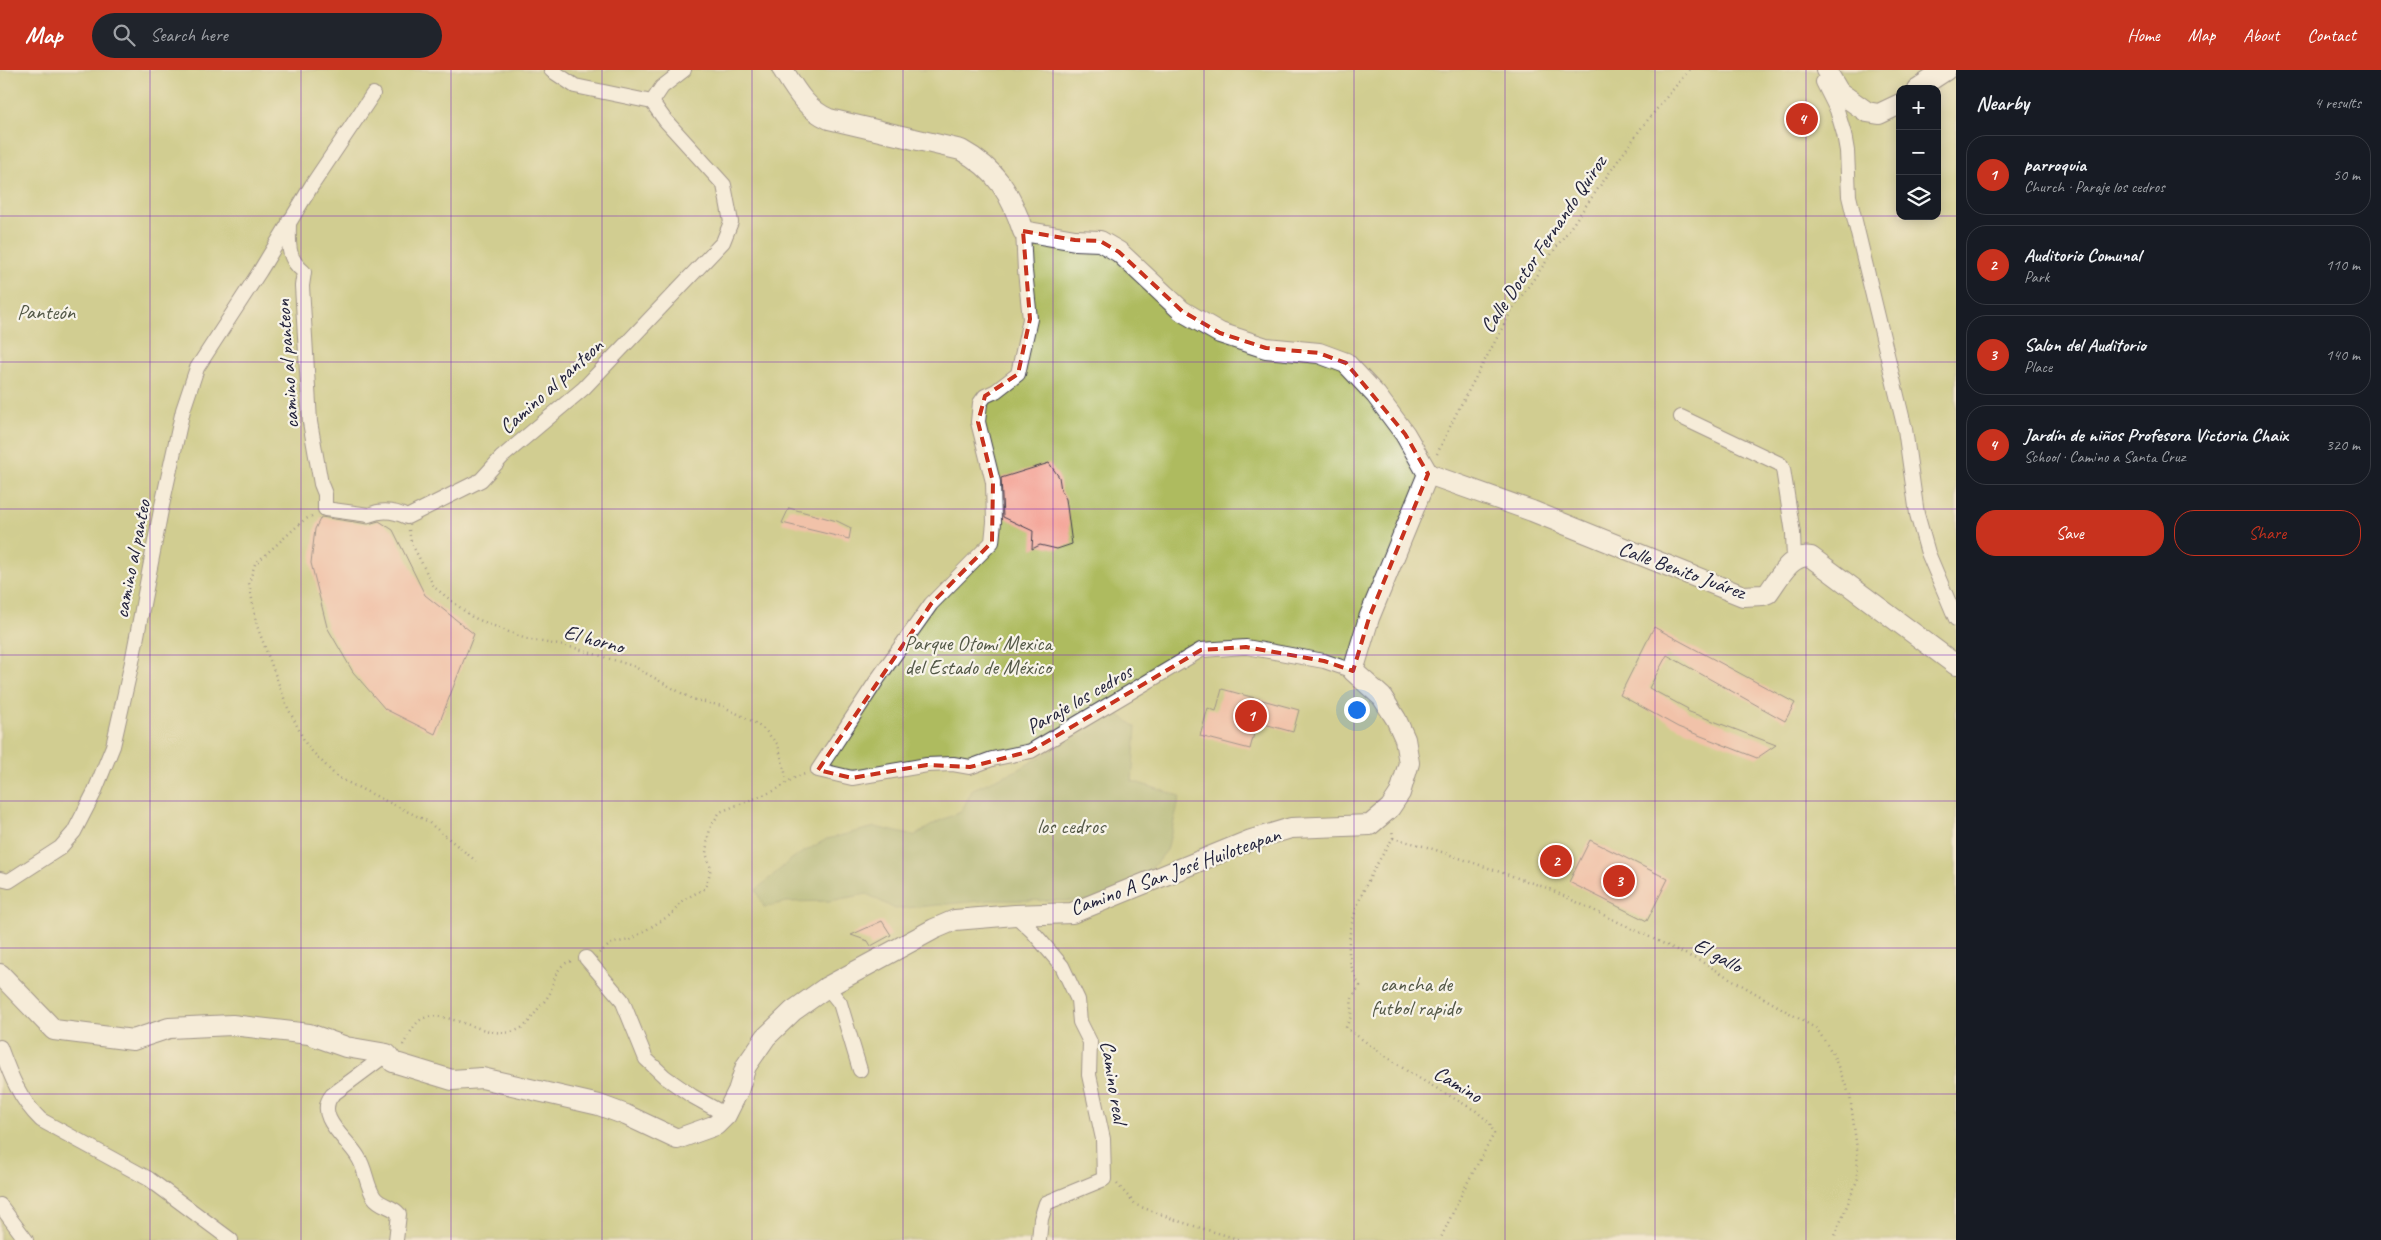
<!DOCTYPE html>
<html lang="en">
<head>
<meta charset="utf-8">
<style>
  :root { --surface:#171b24; --page:#20242c; --text:#f1f3f6; --muted:#9ea1a6; --line:#363941; --accent:#c8321e }
  body { margin:0; font-family:Caveat,sans-serif; background:var(--page); color:var(--text) }
  .controls { position:absolute; right:15px; top:15px; display:grid; overflow:hidden; border-radius:10px; box-shadow:0 2px 12px #0003 }
  .controls button { width:45px; height:45px; display:grid; place-items:center; padding:0; border:0; border-bottom:1px solid var(--line); background:var(--surface); color:var(--text); font:25px sans-serif }
  .you { position:absolute; left:1356px; top:639px; width:18px; height:18px; margin:-12px; border:4px solid #fff; border-radius:50%; background:#1a73e8; box-shadow:0 0 0 8px #1a73e833 }
  .badge { display:grid; place-items:center; width:32px; height:32px; border-radius:50%; background:var(--accent); color:#fff; font-size:16px; font-weight:700 }
  .pin { position:absolute; translate:-50% -50%; border:2px solid #fff; box-shadow:0 1px 5px #0006 }
  .list { margin:0; padding:0; list-style:none }
  h2 { display:flex; justify-content:space-between; align-items:center; height:65px; margin:0; padding:0 20px; font-size:21px }
  h2 small { font-size:16px; font-weight:400; color:var(--muted) }
  .list li { display:grid; grid-template-columns:32px 1fr auto; gap:15px; align-items:center; box-sizing:border-box; height:80px; margin:0 10px 10px; padding:0 10px; border:1px solid var(--line); border-radius:20px }
  .list b { display:block; font-size:19px; white-space:nowrap }
  .list p { margin:0; font-size:16px; white-space:nowrap; color:var(--muted) }
  .list em { font-size:16px; font-style:normal; color:var(--muted) }
  .actions { display:flex; gap:10px; padding:15px 20px }
  .actions a { flex:1; padding:11px 0; border:1px solid var(--accent); border-radius:20px; text-align:center; font-size:18px; color:var(--accent) }
  .actions .main { background:var(--accent); color:#fff }
  .icon { flex:none; width:28px; height:28px; fill:none; stroke:currentColor; stroke-width:2; stroke-linecap:round; stroke-linejoin:round }
  .map { position:relative; flex:none; width:1956px; height:1170px; overflow:hidden }
  header { display:flex; align-items:center; gap:30px; box-sizing:border-box; height:70px; padding:0 25px; background:var(--accent); color:#fff }
  header strong { font-size:24px }
  nav { display:flex; gap:28px; margin-inline-start:auto; font-size:18px }
  .search { width:350px; height:45px; background:var(--page); display:flex; align-items:center; gap:12px; box-sizing:border-box; padding:0 18px; border-radius:28px; color:var(--muted); font-size:19px }
  main { display:flex }
  aside { flex:1; background:var(--surface) }
  .map>svg:first-child { display:block }
  .green { fill:#aebb5e; stroke:#686e4c; fill-rule:evenodd }
  .forest { fill:#8aa355; stroke:#566248 }
  .building { fill:#f4a295 }
  .lines { fill:none; stroke-linecap:round; stroke-linejoin:round }
  .minor-casing { stroke:#413e4e; stroke-width:16 }
  .secondary-casing { stroke:#413e4e; stroke-width:22 }
  .path { stroke:#413e4e; stroke-width:2.5; stroke-dasharray:1 4; stroke-linecap:butt }
  .minor { stroke:#fff; stroke-width:14 }
  .secondary { stroke:#fff; stroke-width:20 }
  .marked { fill:none; stroke:#c8321e; stroke-width:4; stroke-dasharray:10 6; stroke-linejoin:round }
  .grid { fill:none; stroke:#7b2cbf; stroke-width:1; stroke-opacity:0.55 }
  .labels { text-anchor:middle; dominant-baseline:central; stroke-width:4.5; stroke-linejoin:round; paint-order:stroke }
  .street-label { font-size:21px; fill:#22223b; stroke:#f7f3e8 }
  .park-label { font-size:21px; fill:#535847; stroke:#f7f3e8 }
</style>
</head>
<body>
<header>
<strong>Map</strong>
<div class="search"><svg class="icon" aria-label="search" viewBox="0 0 24 24"><circle cx="10" cy="10" r="6"/><path d="M15 15l6 6"/></svg>Search here</div>
<nav><a>Home</a><a>Map</a><a>About</a><a>Contact</a></nav>
</header>
<main>
<div class="map">
<svg width="1956" height="1170" viewBox="0 0 1956 1170">
  <rect width="100%" height="100%" fill="#f7f3e8"/>
  <filter id="ink" filterUnits="userSpaceOnUse"><feTurbulence type="fractalNoise" baseFrequency=".02" numOctaves="2"/><feDisplacementMap in="SourceGraphic" scale="10" xChannelSelector="R" yChannelSelector="G"/><feConvolveMatrix kernelMatrix="1 2 1 2 8 2 1 2 1" color-interpolation-filters="sRGB"/></filter>
  <filter id="wash" filterUnits="userSpaceOnUse"><feTurbulence type="fractalNoise" baseFrequency=".0096" numOctaves="4" result="noise"/><feDisplacementMap in="SourceGraphic" scale="20" xChannelSelector="R" yChannelSelector="G"/><feGaussianBlur stdDeviation="1.12" result="paint"/><feColorMatrix in="noise" values="0 0 0 0 0 0 0 0 0 0 0 0 0 0 0 0 0 1.4 0 .05"/><feComposite in="paint" operator="in"/></filter>
  <g filter="url(#wash)">
    <rect width="100%" height="100%" fill="#eeddba"/>
    <path class="green" d="M0,0H1956V1170H0ZM1900,19H1937V146H1900Z"/>
    <path class="forest" d="M1115,642L1136,657L1132,711L1180,726L1167,780L1146,805L1102,831L990,830L895,839L867,824L830,831L787,832L764,837L756,820L793,788L827,769L875,757L914,766L939,751L961,742L973,719L1018,700Z"/>
    <g id="blocks">
      <g class="building">
        <path d="M1049,393L1059,407L1061,420L1066,429L1072,474L1057,479L1040,475L1032,479L1033,461L1003,447L1001,408Z"/>
        <path d="M789,438L837,451L851,458L849,469L782,453Z"/>
        <path d="M321,447L368,454L379,451L393,460L425,525L474,564L435,664L385,639L353,602L327,557L311,493L315,459Z"/>
        <path d="M1654,557L1795,633L1785,651L1667,585L1649,618L1688,639L1687,641L1776,675L1757,688L1678,657L1620,625Z"/>
        <path d="M1222,619L1299,640L1293,662L1257,652L1250,679L1200,666L1208,638L1216,641Z"/>
        <path d="M1590,770L1668,809L1647,851L1569,812Z"/>
        <path d="M882,851L891,865L871,876L868,871L851,865Z"/>
      </g>
    </g>
  </g>
  <g filter="url(#ink)">
    <use href="#blocks" fill-opacity="0" stroke="#413e4e" stroke-width="1"/>
    <g class="lines">
      <g class="minor-casing">
        <g id="minor">
          <path d="M551,0L575,16L652,32"/>
          <path d="M1823,12L1837,40L1844,64L1847,81L1849,126L1905,359L1917,444L1928,483L1956,549"/>
          <path d="M652,32L662,17L684,0"/>
          <path d="M289,151C289,173 286,188 304,202L302,216L310,352L321,414L325,424V439L369,445C382,439 395,441 407,447L481,410L502,387L584,318L723,172L731,152L724,115L665,50L652,32"/>
          <path d="M1023,161L1025,201L1030,249L1018,304L996,321L985,326L980,333L978,352L993,412L994,452L992,472L931,534L879,607L818,700L852,708L927,695L953,694L970,697L992,689L1031,681L1201,580L1246,577L1324,591L1353,601"/>
          <path d="M1681,347L1780,394L1783,399L1793,463L1794,490"/>
          <path d="M0,809L9,811L60,778L74,762L94,723L113,676L132,592L161,440L183,340L197,298L260,201L312,115L373,24"/>
          <path d="M1015,845L1033,862L1062,896L1078,930L1080,952L1090,972L1089,1005L1103,1069L1104,1109L1046,1133L1041,1149L1039,1170"/>
          <path d="M586,888L622,930L646,989L665,1007L692,1026L726,1045"/>
          <path d="M827,917L840,933L860,1000"/>
          <path d="M0,977C10,1004 19,1029 41,1050L149,1109L231,1170"/>
          <path d="M387,984L332,1025C314,1047 348,1069 358,1087C366,1099 366,1115 374,1127C380,1136 393,1136 399,1144L396,1170"/>
          <path d="M0,1135L26,1170"/>
        </g>
      </g>
      <g class="secondary-casing">
        <g id="secondary">
          <path d="M1826,0L1839,22L1867,42L1879,44L1900,34"/>
          <path d="M1917,19L1946,0"/>
          <path d="M1428,404L1532,441L1743,526L1763,525L1768,523C1778,510 1791,482 1811,487L1956,595"/>
          <path d="M0,904L54,960L133,970L169,958L232,955L309,964L346,977L387,984L393,992L452,1010L482,1008L599,1035L626,1045L677,1069L716,1055L726,1045L738,1021L746,996L766,967L793,941L827,917L934,859L955,850L1015,845L1072,843L1251,770L1291,758L1370,755L1390,738L1400,723L1409,693L1405,669L1396,649L1382,627L1353,601L1369,548L1428,404L1405,364L1376,325L1346,293L1319,283L1266,278L1220,263L1182,241L1119,182L1100,171L1075,170L1023,161C1011,124 996,99 961,80L829,49C806,39 796,21 783,0"/>
        </g>
      </g>
      <g class="path">
        <path d="M1437,384L1456,344L1513,238L1642,57L1689,0"/>
        <path d="M312,446L304,450L255,494L249,513L257,556L287,636L307,676L337,707L427,751L476,791"/>
        <path d="M409,460L411,472L434,517L472,547L526,569L575,578L633,596L692,629L722,636L752,651L765,660L778,675L787,710"/>
        <path d="M1393,768L1427,777L1547,818L1702,892L1817,959L1833,984L1850,1026L1857,1079L1858,1108L1834,1168"/>
        <path d="M599,883L612,873L630,870L672,844L683,830L706,818L711,798L706,783L708,767L711,756L720,742C737,735 754,729 771,722C784,717 789,708 805,704"/>
        <path d="M1356,907C1333,866 1371,802 1393,768L1392,759"/>
        <path d="M1357,911L1360,916C1349,930 1352,929 1351,946C1350,950 1347,953 1346,958L1410,1003L1476,1041L1490,1053L1494,1064L1464,1119L1440,1170"/>
        <path d="M403,975C407,968 412,958 418,952C437,933 482,968 510,962C526,959 530,950 538,939C542,934 547,929 550,923C554,911 556,894 572,891"/>
        <path d="M1117,1114L1136,1135L1181,1152L1241,1170"/>
      </g>
      <use href="#minor" class="minor"/>
      <use href="#secondary" class="secondary"/>
    </g>
  </g>
  <path d="M0 0H1956V1170H0ZM1023,161L1075,170L1100,171L1119,182L1182,241L1220,263L1266,278L1319,283L1346,293L1405,364L1428,404L1369,548L1353,601L1324,591L1246,577L1201,580L1031,681L970,697L927,695L852,708L818,700L931,534L992,472L993,412L978,352L985,326L1018,304L1030,249Z" fill="#eeddba" fill-opacity=".55" fill-rule="evenodd"/>
  <path class="marked" d="M1023,161L1075,170L1100,171L1119,182L1182,241L1220,263L1266,278L1319,283L1346,293L1405,364L1428,404L1369,548L1353,601L1324,591L1246,577L1201,580L1031,681L970,697L927,695L852,708L818,700L931,534L992,472L993,412L978,352L985,326L1018,304L1030,249Z"/>
  <path class="grid" d="M150,0V1170M301,0V1170M451,0V1170M602,0V1170M752,0V1170M903,0V1170M1053,0V1170M1204,0V1170M1354,0V1170M1505,0V1170M1655,0V1170M1806,0V1170M0,146H1900M1900,146H1937M1937,146H1956M0,292H1956M0,439H1956M0,585H1956M0,731H1956M0,878H1956M0,1024H1956"/>
  <g class="labels">
    <g class="street-label">
      <text transform="translate(1543 174) rotate(-56)">Calle Doctor Fernando Quiroz</text>
      <text transform="translate(287 294) rotate(-94)">camino al panteon</text>
      <text transform="translate(551 316) rotate(-42)">Camino al panteon</text>
      <text transform="translate(132 489) rotate(-79)">camino al panteo</text>
      <text transform="translate(1682 500) rotate(20)">Calle Benito Juárez</text>
      <text transform="translate(594 569) rotate(15)">El horno</text>
      <text transform="translate(1079 629) rotate(-30)">Paraje los cedros</text>
      <text transform="translate(1175 801) rotate(-20)">Camino A San José Huiloteapan</text>
      <text transform="translate(1718 885) rotate(28)">El gallo</text>
      <text transform="translate(1114 1012) rotate(81)">Camino real</text>
      <text transform="translate(1458 1014) rotate(31)">Camino</text>
    </g>
    <g class="park-label">
      <text x="46" y="242">Panteón</text>
      <text x="978" y="573">Parque Otomí Mexica<tspan x="978" dy="24">del Estado de México</tspan></text>
      <text x="1071" y="756">los cedros</text>
      <text x="1416" y="914">cancha de<tspan x="1416" dy="24">futbol rapido</tspan></text>
    </g>
  </g>
</svg>
<div class="controls">
<button>+</button>
<button>−</button>
<button><svg class="icon" aria-label="layers" viewBox="0 0 24 24"><path d="M12 4l9 5-9 5-9-5zM3 14l9 5 9-5"/></svg></button>
</div>
<div class="you"></div>
<div class="pin badge" style="left:1251px;top:646px">1</div>
<div class="pin badge" style="left:1556px;top:791px">2</div>
<div class="pin badge" style="left:1619px;top:811px">3</div>
<div class="pin badge" style="left:1802px;top:49px">4</div>
</div>
<aside>
<h2>Nearby<small>4 results</small></h2>
<ul class="list">
<li><span class="badge">1</span><div><b>parroquia</b><p>Church · Paraje los cedros</p></div><em>50 m</em></li>
<li><span class="badge">2</span><div><b>Auditorio Comunal</b><p>Park</p></div><em>110 m</em></li>
<li><span class="badge">3</span><div><b>Salon del Auditorio</b><p>Place</p></div><em>140 m</em></li>
<li><span class="badge">4</span><div><b>Jardín de niños Profesora Victoria Chaix</b><p>School · Camino a Santa Cruz</p></div><em>320 m</em></li>
</ul>
<div class="actions"><a class="main">Save</a><a>Share</a></div>
</aside>
</main>
</body>
</html>
